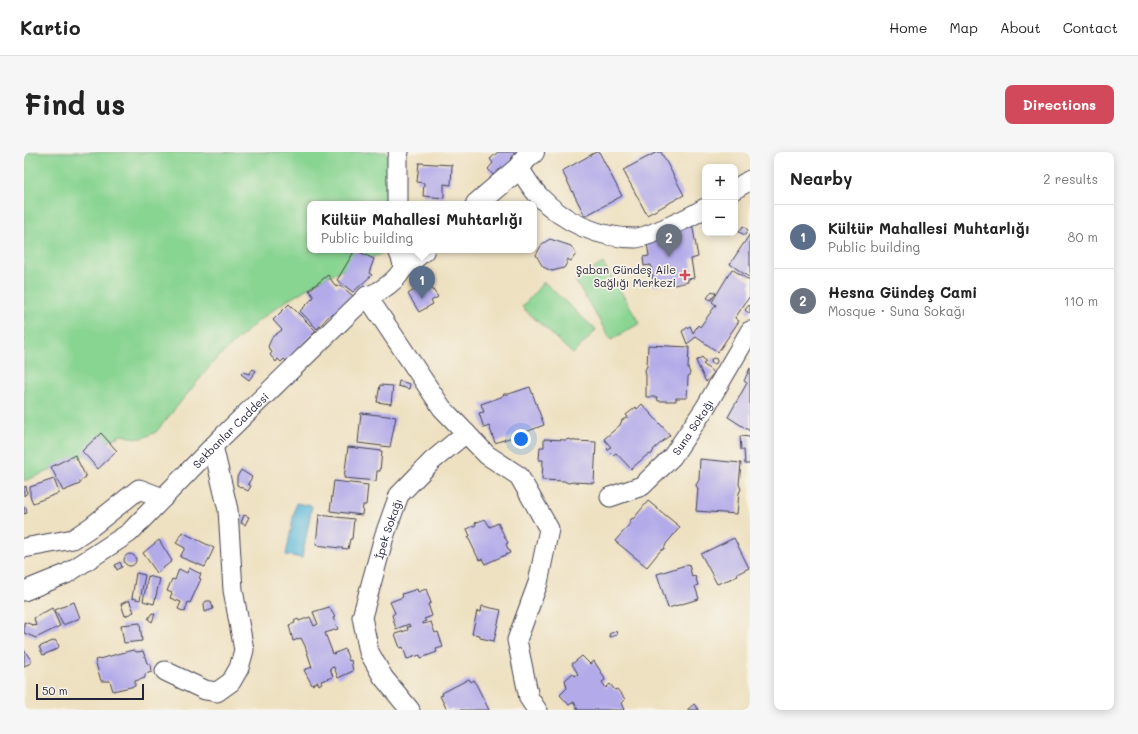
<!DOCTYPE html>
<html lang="en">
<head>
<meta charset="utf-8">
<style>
  :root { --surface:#fff; --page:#f6f6f6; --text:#222; --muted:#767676; --line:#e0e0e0; --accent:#d1495b }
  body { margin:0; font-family:Mali,sans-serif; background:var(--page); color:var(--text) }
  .controls { position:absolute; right:12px; top:12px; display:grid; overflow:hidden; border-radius:8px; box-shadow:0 2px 10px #0003 }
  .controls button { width:36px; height:36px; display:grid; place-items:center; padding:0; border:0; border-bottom:1px solid var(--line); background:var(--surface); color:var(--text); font:20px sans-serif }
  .scale { position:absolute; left:12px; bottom:10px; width:108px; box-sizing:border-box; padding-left:4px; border:2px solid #22223b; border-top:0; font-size:11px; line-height:14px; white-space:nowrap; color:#22223b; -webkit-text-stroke:3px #f7f3e8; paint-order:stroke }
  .you { position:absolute; left:497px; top:287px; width:14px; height:14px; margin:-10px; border:3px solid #fff; border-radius:50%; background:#1a73e8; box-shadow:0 0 0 6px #1a73e833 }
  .badge { display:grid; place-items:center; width:26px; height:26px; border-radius:50%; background:var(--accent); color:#fff; font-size:13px; font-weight:700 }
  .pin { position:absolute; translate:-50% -33px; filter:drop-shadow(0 1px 2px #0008) }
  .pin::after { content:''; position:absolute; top:21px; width:14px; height:12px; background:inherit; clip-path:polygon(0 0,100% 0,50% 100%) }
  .popup { position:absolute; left:283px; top:49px; width:230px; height:52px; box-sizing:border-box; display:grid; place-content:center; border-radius:8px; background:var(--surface); filter:drop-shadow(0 1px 3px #0005); font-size:13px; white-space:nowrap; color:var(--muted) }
  .popup b { font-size:15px; color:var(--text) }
  .popup::after { content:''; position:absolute; left:50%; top:100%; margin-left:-8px; border:8px solid transparent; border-top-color:var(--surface) }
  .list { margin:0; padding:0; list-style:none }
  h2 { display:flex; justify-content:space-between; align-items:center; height:52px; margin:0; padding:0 16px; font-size:17px }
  h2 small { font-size:13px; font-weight:400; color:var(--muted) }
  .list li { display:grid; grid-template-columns:26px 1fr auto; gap:12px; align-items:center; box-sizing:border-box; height:64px; padding:0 16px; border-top:1px solid var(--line) }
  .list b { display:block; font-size:15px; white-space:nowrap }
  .list p { margin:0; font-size:13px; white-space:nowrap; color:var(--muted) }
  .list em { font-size:13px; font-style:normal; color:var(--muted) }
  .map { position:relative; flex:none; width:726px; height:558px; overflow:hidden; border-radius:8px }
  header { display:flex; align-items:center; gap:24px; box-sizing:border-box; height:56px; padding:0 20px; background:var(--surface); border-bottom:1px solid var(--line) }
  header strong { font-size:19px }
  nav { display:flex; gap:22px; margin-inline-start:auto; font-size:14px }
  .intro { display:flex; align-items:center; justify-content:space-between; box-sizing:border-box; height:96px; padding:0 24px }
  h1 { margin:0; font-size:28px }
  .button { padding:10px 18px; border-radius:8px; background:var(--accent); color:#fff; font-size:14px; font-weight:700 }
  main { display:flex; gap:24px; padding:0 24px }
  aside { flex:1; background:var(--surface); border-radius:8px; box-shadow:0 2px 10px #0003 }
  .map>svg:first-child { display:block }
  .green { fill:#88d491; stroke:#557b66 }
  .water { fill:#5ab7d8; stroke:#3e6c8a }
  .building { fill:#b3abe9 }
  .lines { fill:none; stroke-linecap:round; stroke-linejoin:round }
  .minor-casing { stroke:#413f4f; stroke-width:21 }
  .major-casing { stroke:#413f4f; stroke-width:24 }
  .minor { stroke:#fff; stroke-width:19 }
  .major { stroke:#fff; stroke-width:22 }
  .poi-dot { fill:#d1495b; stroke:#f7f3e8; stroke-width:1.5 }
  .labels { text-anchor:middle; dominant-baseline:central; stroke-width:3.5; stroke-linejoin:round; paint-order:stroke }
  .poi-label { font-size:11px; fill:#22223b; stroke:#f7f3e8; text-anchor:end }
  .street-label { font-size:11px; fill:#22223b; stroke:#f7f3e8 }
</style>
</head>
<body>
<header>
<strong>Kartio</strong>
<nav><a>Home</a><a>Map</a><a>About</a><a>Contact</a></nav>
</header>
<div class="intro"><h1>Find us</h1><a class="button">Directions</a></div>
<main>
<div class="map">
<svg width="726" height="558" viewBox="0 0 726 558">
  <rect width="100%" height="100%" fill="#f7f3e8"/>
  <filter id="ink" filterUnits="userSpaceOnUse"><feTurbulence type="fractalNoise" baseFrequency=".025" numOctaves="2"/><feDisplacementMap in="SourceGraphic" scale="8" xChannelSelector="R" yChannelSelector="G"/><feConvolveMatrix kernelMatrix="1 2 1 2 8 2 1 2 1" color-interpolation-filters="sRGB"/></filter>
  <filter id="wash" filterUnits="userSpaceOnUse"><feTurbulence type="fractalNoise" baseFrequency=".012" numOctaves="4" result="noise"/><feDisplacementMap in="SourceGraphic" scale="16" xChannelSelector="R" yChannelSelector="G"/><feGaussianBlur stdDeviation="0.9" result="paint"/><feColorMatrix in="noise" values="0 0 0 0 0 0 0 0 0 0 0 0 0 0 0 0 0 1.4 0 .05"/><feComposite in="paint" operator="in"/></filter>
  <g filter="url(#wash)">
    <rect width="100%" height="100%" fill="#eee1c1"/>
    <g class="green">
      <path d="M0,0H362L369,15L370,52H286V98H366L302,125L256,153L233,170L191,208L132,280L119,286H112L97,283L45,311L0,329Z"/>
      <path d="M579,111L616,171L587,188L551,128Z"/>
      <path d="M520,130L572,178L549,202L498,155Z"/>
    </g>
    <path class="water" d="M272,351L288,354L278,406L262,403Z"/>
    <g id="blocks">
      <g class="building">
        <path d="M474,0H498L471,25L464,17L469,11L466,7Z"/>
        <path d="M572,0H575L598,44L561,64L538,19Z"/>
        <path d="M633,0H637L660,43L623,63L599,18Z"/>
        <path d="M395,11L428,13L427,33L420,32V46L399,44L400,31L393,30Z"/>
        <path d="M668,71L674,105L667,107L670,126L664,127V130L650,133L649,130L630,134L627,113L620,114L619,105L625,104L622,84Z"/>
        <path d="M719,74L724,78L721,83L715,80Z"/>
        <path d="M726,82V126L706,112Z"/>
        <path d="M526,87L547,94L552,102L547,109L543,107V111L540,116L528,119L519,115L512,103L518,92Z"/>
        <path d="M331,98L350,107L345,121L348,123L329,140L313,128Z"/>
        <path d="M708,117L726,129V144L711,166L715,169L694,200L672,185L663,192L658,179L666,174L669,181L674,173L676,175L692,153L688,150Z"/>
        <path d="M304,123L312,135L316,133L329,144L310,164L307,162L293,177L276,159L290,145L285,138Z"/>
        <path d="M405,132L414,145L407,149L409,152L395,160L384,142L396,134L398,137Z"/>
        <path d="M688,139L692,141L687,148L683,146Z"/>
        <path d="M265,152L292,179L262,209L260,207L257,210L254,207L252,210L246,203L248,200L244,195L248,185L258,178L249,168Z"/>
        <path d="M725,153H726V162L721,158Z"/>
        <path d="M624,193L665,195L664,216L666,221L664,225L663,246H652V249H634L633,245H622V224L621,218L623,214Z"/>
        <path d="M678,205L682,210L679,212L690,221L682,230L672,209Z"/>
        <circle cx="690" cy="209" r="3"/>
        <path d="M726,216V279L704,265L723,231L720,229Z"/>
        <path d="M229,217L232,219L225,228L217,222L219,220L225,222Z"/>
        <path d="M375,229L386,232L385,237L374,234Z"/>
        <path d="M356,233L369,234L367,252L353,250Z"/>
        <path d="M506,235L520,273L499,281L496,284H491L471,291L465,274L460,276L455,261L460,260L457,252L477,245L480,242H485Z"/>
        <path d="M618,252L646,283L630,297L628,302L623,303L607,317L592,301L589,303L583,297L587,295L580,287L596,273L598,268L604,265L602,263L612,255L613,257Z"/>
        <path d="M337,261L372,265L366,295L334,291Z"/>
        <path d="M77,281L93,299L74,317L58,299Z"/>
        <path d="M716,284L726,285V312H721L720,298H717Z"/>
        <path d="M520,287L542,288L545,287L551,289L572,290L570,331L549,330L544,331L540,329L518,328L519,308H515L516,295H520Z"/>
        <path d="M324,295L358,299L356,319H353L352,329L320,326Z"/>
        <path d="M51,303L62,325L56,329V332L39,339L27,315Z"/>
        <path d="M676,307L717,311L715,332L717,337L715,341L713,362L672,359L674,337L672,333L675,328Z"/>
        <path d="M217,318L228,325L224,332L227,334L224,339L213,333V325Z"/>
        <path d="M30,327L35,341L9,351L6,344V335Z"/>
        <path d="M310,329L344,333L342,353H339L338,363L306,359Z"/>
        <path d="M2,334L3,341L0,344V335Z"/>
        <path d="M624,349L656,375L642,392L640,397L636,399L623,415L591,389L605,373L607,367L610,366Z"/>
        <path d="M2,355L3,361L0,362V356Z"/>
        <path d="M220,363L225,365L221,373L217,371Z"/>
        <path d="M295,363L330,367L328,387H326L324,397L292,393Z"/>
        <path d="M461,367L466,375L474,371L484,391L482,392L486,401L461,412L458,407L455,408L444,385L446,384L443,377L452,373L451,371Z"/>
        <path d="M158,380L190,396L181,415L156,405L161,396L152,391Z"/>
        <path d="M710,386L725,416L713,422L714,424L693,432L677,402Z"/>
        <path d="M135,388L148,409L133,421L119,401Z"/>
        <circle cx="106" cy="408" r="6"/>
        <path d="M96,410L98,415L93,418L91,413Z"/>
        <path d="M665,412L668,425L671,424L674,433L671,434L675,447L644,456L633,422Z"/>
        <path d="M165,416L177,422L175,426L177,427L166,451L164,450L161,460L154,457L157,450L146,446L148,441L143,439L148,427L151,428L155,417L163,421Z"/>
        <path d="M112,421L121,423L116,448L108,446Z"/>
        <path d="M124,424L136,427L130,452L119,449Z"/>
        <path d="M393,437L394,440L402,437L407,451L404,452L408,464L400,467L402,469L399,470V472L407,470L411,481L414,480L419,495L412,497L413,500L397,506L396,503L383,507L379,495L376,496L371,482L384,478L383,475H386L385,472L372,477L368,463L371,461L366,450L379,445L378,442Z"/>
        <path d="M105,448L110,460L101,464L97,452Z"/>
        <path d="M182,449H187L189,457L181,460L180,452Z"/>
        <path d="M50,450L56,466L39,473L31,458Z"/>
        <path d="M458,454L477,458L470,489L456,486V483L448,482L453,459L457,460Z"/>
        <path d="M305,455L311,465L309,466L314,477L301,481L309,502L321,497L325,509L327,508L329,519L314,526L310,515L306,516L309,525L297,529L298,531L295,533L294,530L288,533L280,518L288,515L281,494L277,486L269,489L265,473L271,471L270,469L274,467L275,469L286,465L290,474L294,472L289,460Z"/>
        <path d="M28,456L36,474L12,486L0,481V470L12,474L10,466Z"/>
        <path d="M128,461L131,462L128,470L124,467Z"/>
        <path d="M116,471L118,489L100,491L97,473Z"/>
        <path d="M592,479L593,483L586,485L585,482Z"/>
        <path d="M31,488L35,494L33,497L19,503L15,495Z"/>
        <path d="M0,498L7,508V511L0,514Z"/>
        <path d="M109,498L113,500L119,499L123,511L127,513L128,520L121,522V526L111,529V534L89,539L86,529H77L71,508Z"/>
        <path d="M558,504L566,512L570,509L579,523L581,528L578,530L582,536L586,532L591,538L593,537L601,547L597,551L600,558H554L550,550L545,553L536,543L543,536L541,528L549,521L551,524L554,522L548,512Z"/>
        <path d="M445,527L447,530L450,528L465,558H423L416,544L419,543L418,541Z"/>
        <path d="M670,552L675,558H663Z"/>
      </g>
    </g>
  </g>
  <g filter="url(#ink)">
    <use href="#blocks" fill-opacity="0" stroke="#413f4f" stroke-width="1"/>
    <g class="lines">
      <g class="minor-casing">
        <g id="minor">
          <path d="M495,16C501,25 507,36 515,44C539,70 575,86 611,86C623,86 669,64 681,56"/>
          <path d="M711,37L726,28"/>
          <path d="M373,52V6L375,0"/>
          <path d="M374,98L380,114"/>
          <path d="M343,144L418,256L463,303L495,324L525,377L514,431L493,488L505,546L513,558"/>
          <path id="s1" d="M586,345L618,334L648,305L681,256L726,179"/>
          <path d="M0,396L49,387L67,375L115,337L139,346"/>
          <path id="s2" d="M0,439L42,422L105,381L196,287L343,144C356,141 375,127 380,114"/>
          <path d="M141,519L181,538L193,540L207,530L215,516L220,498L209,438L204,358L189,294"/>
          <path id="s3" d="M386,558L359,525L345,500L338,465L360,385L375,343L408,309L442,281"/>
        </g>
      </g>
      <g class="major-casing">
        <g id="major">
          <path d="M453,52L495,16L501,7L509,0"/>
          <path d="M380,114L399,98"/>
        </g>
      </g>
      <use href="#minor" class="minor"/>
      <use href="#major" class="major"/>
    </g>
  </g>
  <path class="poi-dot" d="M659 117h4v4h4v4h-4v4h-4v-4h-4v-4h4z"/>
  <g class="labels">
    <g class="poi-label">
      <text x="652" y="117">Şaban Gündeş Aile<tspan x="652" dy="13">Sağlığı Merkezi</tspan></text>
    </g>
    <g class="street-label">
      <text stroke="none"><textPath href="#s1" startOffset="112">Suna Sokağı</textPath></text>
      <text stroke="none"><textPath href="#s2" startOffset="265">Sekbanlar Caddesi</textPath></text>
      <text stroke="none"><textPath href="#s3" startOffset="199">İpek Sokağı</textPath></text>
    </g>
  </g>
</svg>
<div class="controls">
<button>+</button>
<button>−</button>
</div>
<div class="scale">50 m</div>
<div class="you"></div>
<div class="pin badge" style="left:398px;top:147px;background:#5c6f8a">1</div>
<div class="popup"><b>Kültür Mahallesi Muhtarlığı</b>Public building</div>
<div class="pin badge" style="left:645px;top:105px;background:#6b7280">2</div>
</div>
<aside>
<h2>Nearby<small>2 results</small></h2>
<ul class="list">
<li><span class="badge" style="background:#5c6f8a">1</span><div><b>Kültür Mahallesi Muhtarlığı</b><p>Public building</p></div><em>80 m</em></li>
<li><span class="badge" style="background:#6b7280">2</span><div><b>Hesna Gündeş Cami</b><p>Mosque · Suna Sokağı</p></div><em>110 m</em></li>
</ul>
</aside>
</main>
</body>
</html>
